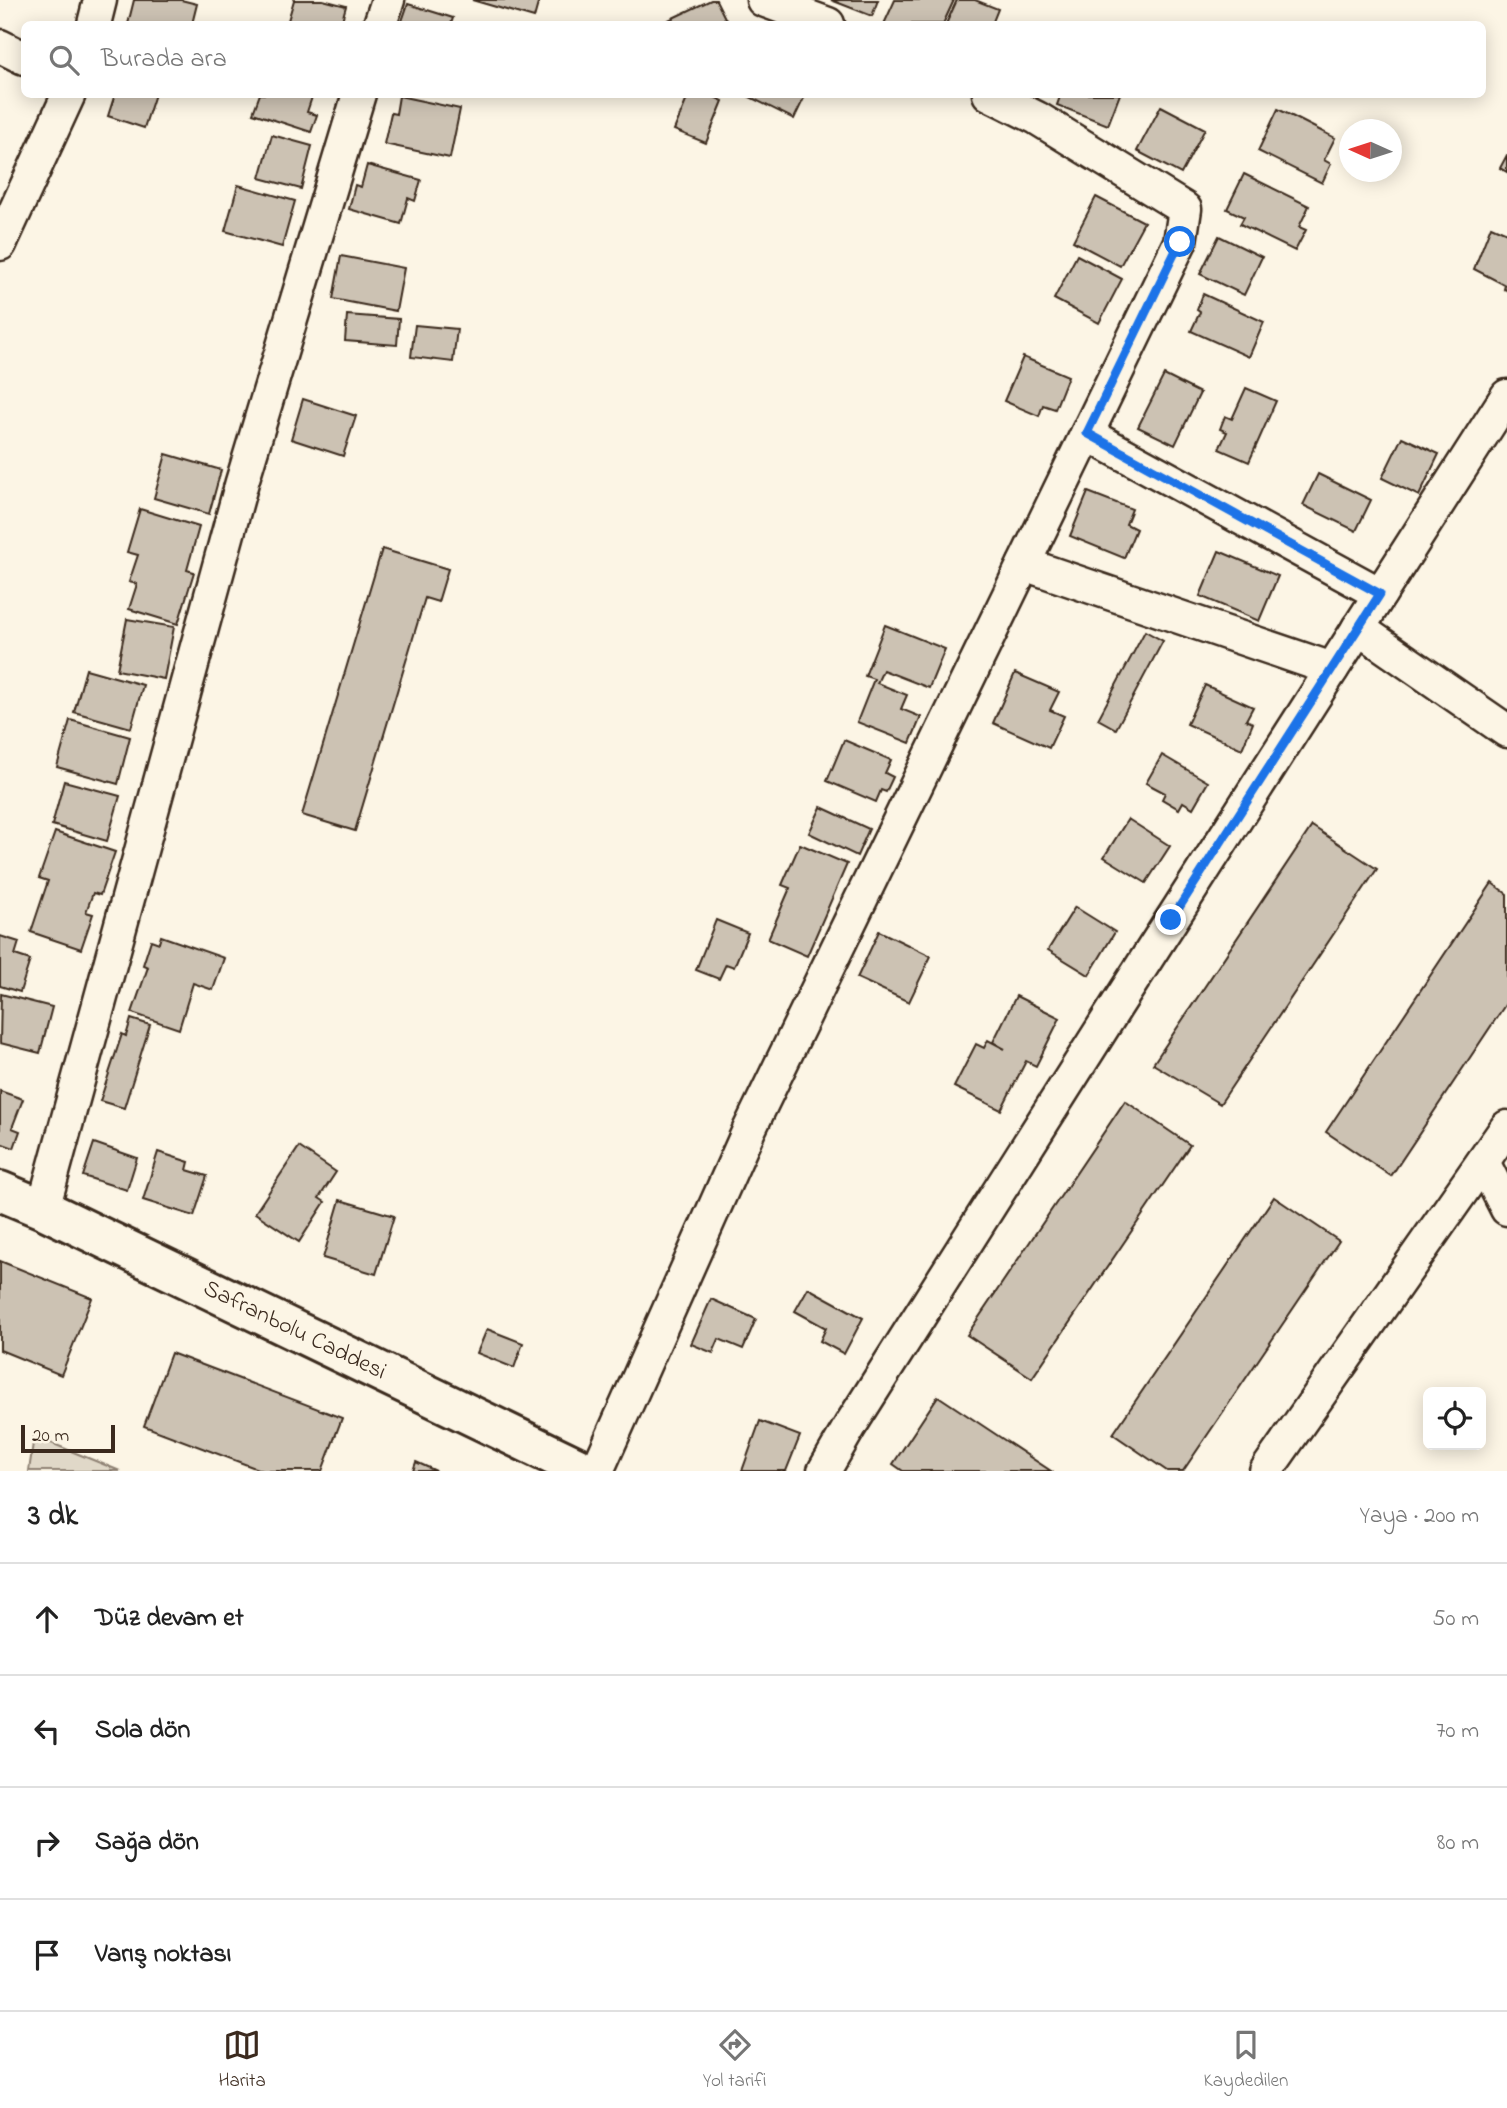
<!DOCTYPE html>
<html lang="tr">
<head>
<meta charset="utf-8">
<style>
  :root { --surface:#fff; --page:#f6f6f6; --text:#222; --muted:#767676; --line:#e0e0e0; --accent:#3b2a1e }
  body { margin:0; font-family:"Indie Flower",sans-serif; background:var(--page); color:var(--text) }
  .controls { position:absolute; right:21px; bottom:21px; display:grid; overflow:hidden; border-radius:10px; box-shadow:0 4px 18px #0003 }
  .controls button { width:63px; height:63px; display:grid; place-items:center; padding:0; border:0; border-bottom:2px solid var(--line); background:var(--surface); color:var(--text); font:35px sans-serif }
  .compass { position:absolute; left:1339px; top:119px; width:63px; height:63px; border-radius:50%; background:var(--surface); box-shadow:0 4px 18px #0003; rotate:273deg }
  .scale { position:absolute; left:21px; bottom:18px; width:94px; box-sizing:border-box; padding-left:7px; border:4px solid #3b2a1e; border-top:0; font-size:19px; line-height:24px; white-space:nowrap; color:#3b2a1e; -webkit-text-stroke:5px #fcf5e5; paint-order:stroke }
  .stop { position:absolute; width:21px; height:21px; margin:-16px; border:5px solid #1a73e8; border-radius:50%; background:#fff }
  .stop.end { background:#1a73e8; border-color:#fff; box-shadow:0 2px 7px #0008 }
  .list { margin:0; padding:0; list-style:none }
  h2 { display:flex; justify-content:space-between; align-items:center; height:91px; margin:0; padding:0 28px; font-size:30px }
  h2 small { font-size:23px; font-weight:400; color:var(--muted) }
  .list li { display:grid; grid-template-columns:46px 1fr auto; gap:21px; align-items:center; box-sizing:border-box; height:112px; padding:0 28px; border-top:2px solid var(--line) }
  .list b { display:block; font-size:26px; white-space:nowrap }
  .list em { font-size:23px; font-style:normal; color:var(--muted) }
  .icon { flex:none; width:38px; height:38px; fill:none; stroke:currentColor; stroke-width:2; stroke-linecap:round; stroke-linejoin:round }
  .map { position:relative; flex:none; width:1507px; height:1471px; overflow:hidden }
  .search { position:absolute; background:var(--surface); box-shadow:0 4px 18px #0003; left:21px; right:21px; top:21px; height:77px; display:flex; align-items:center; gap:18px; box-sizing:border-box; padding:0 24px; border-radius:10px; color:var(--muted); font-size:26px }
  .sheet { height:539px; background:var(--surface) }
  nav { display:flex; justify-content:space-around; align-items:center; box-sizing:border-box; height:98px; border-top:2px solid var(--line); background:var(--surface); font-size:19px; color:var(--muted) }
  nav a { display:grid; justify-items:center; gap:4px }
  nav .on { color:var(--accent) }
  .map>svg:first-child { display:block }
  .green { fill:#e0d8c8; stroke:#8e8173; stroke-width:2 }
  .building { fill:#ccc2b3; stroke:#3b2a1e; stroke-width:2 }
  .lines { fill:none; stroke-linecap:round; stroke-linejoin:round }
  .street-casing { stroke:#3b2a1e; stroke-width:37 }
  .secondary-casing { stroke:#3b2a1e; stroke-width:44 }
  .street { stroke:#fcf5e5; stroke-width:32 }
  .secondary { stroke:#fcf5e5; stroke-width:38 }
  .route { stroke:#1a73e8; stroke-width:9 }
  .labels { text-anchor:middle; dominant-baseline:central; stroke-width:7; stroke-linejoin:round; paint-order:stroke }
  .street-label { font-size:24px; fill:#3b2a1e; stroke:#fcf5e5 }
</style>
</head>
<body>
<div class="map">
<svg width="1507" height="1471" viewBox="0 0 1507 1471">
  <rect width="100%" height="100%" fill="#fcf5e5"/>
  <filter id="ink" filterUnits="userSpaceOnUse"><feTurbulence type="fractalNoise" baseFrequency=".0143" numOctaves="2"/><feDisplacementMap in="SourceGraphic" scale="14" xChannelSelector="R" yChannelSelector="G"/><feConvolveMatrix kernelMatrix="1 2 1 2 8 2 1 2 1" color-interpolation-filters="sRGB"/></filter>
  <g filter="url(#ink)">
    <path class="green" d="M34,1436L120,1471H29Z"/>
    <g class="building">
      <path d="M134,0H181L197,4L192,24H128Z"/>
      <path d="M294,0H323L346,6L341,24H287Z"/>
      <path d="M472,0H539L534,18Z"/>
      <path d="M711,0H716L728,24H660Z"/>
      <path d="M831,0H878L872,16Z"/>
      <path d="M895,0H954L943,24H884Z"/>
      <path d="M957,0H975L998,9L992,24H946Z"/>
      <path d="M408,4L453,18L451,24H401Z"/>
      <path d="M115,94H155L144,128L108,116Z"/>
      <path d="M260,94H313L307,112L317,115L311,132L253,113Z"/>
      <path d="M689,94H708L723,101L706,143L674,130Z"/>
      <path d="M744,94H806L794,119Z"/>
      <path d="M1061,94H1120L1108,125L1057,105Z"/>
      <path d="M399,96L460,109L450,158L384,144L391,113L396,114Z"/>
      <path d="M1161,106L1205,129L1181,174L1137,151Z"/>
      <path d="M1278,109L1335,138L1324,160L1331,164L1322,183L1258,151Z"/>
      <path d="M272,135L312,146L301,189L260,178Z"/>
      <path d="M1507,155V172L1500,168Z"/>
      <path d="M367,165L421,180L415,201L408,198L401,224L349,209L355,185L361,187Z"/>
      <path d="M1244,174L1309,206L1299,227L1306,230L1295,251L1240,224L1244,217L1227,209Z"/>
      <path d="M238,185L295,201L282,247L225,231Z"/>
      <path d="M1096,197L1144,222L1120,266L1073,241Z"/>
      <path d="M1491,226L1507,233V290L1504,289L1505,285L1474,269Z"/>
      <path d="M1219,236L1262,257L1244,295L1200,274Z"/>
      <path d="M1077,255L1122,279L1099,323L1054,299Z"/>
      <path d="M341,256L404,268L396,311L333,299Z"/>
      <path d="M1203,294L1264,322L1249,357L1191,331L1200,312L1197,310Z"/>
      <path d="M347,315L399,319L397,345L345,341Z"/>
      <path d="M415,325L457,329L453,362L411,357Z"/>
      <path d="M1023,357L1068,376L1055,409L1043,405L1039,416L1004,401Z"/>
      <path d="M1164,375L1200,393L1175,445L1138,427Z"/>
      <path d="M1246,388L1276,401L1249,462L1219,449L1227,432L1220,429L1225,416L1232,419Z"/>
      <path d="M303,399L356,416L343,456L291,439Z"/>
      <path d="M1402,437L1439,454L1419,496L1382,478Z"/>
      <path d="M166,454L221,470L209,514L154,498Z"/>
      <path d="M1318,474L1371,500L1356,531L1303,505Z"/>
      <path d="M1088,492L1132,509L1126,524L1136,529L1124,558L1070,536Z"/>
      <path d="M140,509L199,527L187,570L194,572L178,624L129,609L137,584L129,582L138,555L127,552Z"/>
      <path d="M382,549L448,569L438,602L425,598L355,831L302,815Z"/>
      <path d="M1219,551L1278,576L1259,621L1200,596Z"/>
      <path d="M127,619L174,627L164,679L117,670Z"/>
      <path d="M885,625L945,649L929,688L883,670L877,683L907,695L901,709L921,717L910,743L857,722L874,679L865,676Z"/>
      <path d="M1145,631L1163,641L1116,729L1098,719Z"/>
      <path d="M86,669L143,685L131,728L74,712Z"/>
      <path d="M1015,673L1059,692L1050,710L1064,716L1049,748L993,723Z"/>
      <path d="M1205,685L1253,707L1246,720L1253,723L1242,749L1187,724Z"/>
      <path d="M70,720L130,737L118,784L57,767Z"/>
      <path d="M844,740L891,760L885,773L893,777L886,792L881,790L876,802L827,781Z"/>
      <path d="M1162,755L1208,782L1193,808L1183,802L1179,809L1162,799L1165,793L1146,783Z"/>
      <path d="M64,781L120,796L107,841L52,825Z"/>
      <path d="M821,807L869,829L857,856L809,833Z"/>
      <path d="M1128,819L1170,846L1146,883L1104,857Z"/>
      <path d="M1312,826L1377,869L1220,1104L1153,1064Z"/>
      <path d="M55,832L115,852L100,895L93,893L86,912L93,914L81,949L31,932L48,881L39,878Z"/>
      <path d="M800,844L847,864L807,956L768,939L790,888L782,885Z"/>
      <path d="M1492,883L1507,894V1002L1391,1176L1326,1132Z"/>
      <path d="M1075,907L1115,932L1089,975L1048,950Z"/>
      <path d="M716,920L748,933L734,967L726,964L719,979L696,970Z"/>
      <path d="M879,931L931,956L909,1002L857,978Z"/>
      <path d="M0,936L19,942L15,955L30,960L20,992L0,986Z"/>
      <path d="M161,936L224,958L213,990L193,983L179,1029L132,1013L148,967L143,965L151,940L159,943Z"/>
      <path d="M1,994L52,1007L40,1053L0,1043Z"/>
      <path d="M1016,996L1060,1018L1036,1066L1026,1061L1001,1110L954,1087L976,1044L984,1048L988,1040L1005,1049L993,1042Z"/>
      <path d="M131,1019L150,1025L124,1108L100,1101L122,1034L126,1036Z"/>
      <path d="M0,1091L23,1099L12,1128L20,1131L14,1148L0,1143Z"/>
      <path d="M1125,1101L1190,1145L1032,1378L967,1335Z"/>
      <path d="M94,1143L137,1158L127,1190L83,1176Z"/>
      <path d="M299,1147L336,1172L319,1198L325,1202L299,1242L255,1213Z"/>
      <path d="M158,1152L189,1162L187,1170L207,1176L194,1216L143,1200Z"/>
      <path d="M1274,1197L1339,1241L1183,1471H1167L1113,1434Z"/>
      <path d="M340,1200L394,1216L376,1274L323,1258Z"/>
      <path d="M0,1261L92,1298L61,1375L0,1350Z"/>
      <path d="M808,1288L863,1318L844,1354L820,1341L826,1328L795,1311Z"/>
      <path d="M711,1299L756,1319L743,1349L719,1339L713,1353L691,1344Z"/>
      <path d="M487,1329L523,1343L514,1368L477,1353Z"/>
      <path d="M171,1353L342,1418L322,1471H263L144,1426Z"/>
      <path d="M938,1396L1051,1471H903L893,1464Z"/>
      <path d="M760,1421L800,1436L786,1471H742Z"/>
      <path d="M416,1462L436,1471H413Z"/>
    </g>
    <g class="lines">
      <g class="street-casing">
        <g id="street">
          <path d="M763,0L828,24"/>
          <path d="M94,24L100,0"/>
          <path d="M380,24L388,0"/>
          <path d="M0,46L24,58"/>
          <path d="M0,244L69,94"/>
          <path d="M1087,434L1380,594"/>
          <path d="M1024,564L1332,669"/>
          <path d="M1358,628L1507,731"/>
          <path d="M1483,1162L1507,1209"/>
          <path d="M43,1209L242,482L359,94"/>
          <path d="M597,1471L749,1130L1180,242L1185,209L1037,118L989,94"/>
          <path d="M824,1471L850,1426L1117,1005L1507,396"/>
          <path d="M1266,1471L1507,1127"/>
        </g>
      </g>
      <g class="secondary-casing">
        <g id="secondary">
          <path id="s1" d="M0,1191L43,1209L586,1471"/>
        </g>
      </g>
      <use href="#street" class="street"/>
      <use href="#secondary" class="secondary"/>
    </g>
  </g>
  <g class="lines" filter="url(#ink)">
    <path class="route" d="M1171,920L1380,594L1087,433L1180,242"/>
  </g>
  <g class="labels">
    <g class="street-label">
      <text stroke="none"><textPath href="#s1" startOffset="326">Safranbolu Caddesi</textPath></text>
    </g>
  </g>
</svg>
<div class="controls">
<button><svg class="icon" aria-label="locate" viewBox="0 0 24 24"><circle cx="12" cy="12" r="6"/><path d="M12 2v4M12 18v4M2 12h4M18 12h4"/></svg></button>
</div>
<svg class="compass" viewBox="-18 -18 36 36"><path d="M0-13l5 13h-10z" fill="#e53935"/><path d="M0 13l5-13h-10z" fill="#767676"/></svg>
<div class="scale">20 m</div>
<div class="stop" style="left:1180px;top:242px"></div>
<div class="stop end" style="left:1171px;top:920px"></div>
<div class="search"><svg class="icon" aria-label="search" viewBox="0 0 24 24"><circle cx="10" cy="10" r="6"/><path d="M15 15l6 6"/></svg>Burada ara</div>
</div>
<section class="sheet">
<h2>3 dk<small>Yaya · 200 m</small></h2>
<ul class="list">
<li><svg class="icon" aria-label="ahead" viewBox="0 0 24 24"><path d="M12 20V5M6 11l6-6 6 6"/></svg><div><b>Düz devam et</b></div><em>50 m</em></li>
<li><svg class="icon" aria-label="left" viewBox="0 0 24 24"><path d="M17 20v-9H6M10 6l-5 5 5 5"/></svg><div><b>Sola dön</b></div><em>70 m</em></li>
<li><svg class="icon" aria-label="right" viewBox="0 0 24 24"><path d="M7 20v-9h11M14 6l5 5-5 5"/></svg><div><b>Sağa dön</b></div><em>80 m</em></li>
<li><svg class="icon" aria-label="arrive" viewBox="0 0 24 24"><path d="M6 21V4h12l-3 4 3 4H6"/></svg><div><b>Varış noktası</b></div></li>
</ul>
</section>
<nav>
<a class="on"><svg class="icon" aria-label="map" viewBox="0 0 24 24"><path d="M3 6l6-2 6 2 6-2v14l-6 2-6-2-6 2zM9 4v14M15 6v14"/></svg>Harita</a>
<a><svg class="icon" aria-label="directions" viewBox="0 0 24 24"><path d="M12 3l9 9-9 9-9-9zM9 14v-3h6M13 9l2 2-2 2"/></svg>Yol tarifi</a>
<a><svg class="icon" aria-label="saved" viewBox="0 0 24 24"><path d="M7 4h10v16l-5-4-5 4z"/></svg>Kaydedilen</a>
</nav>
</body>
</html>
